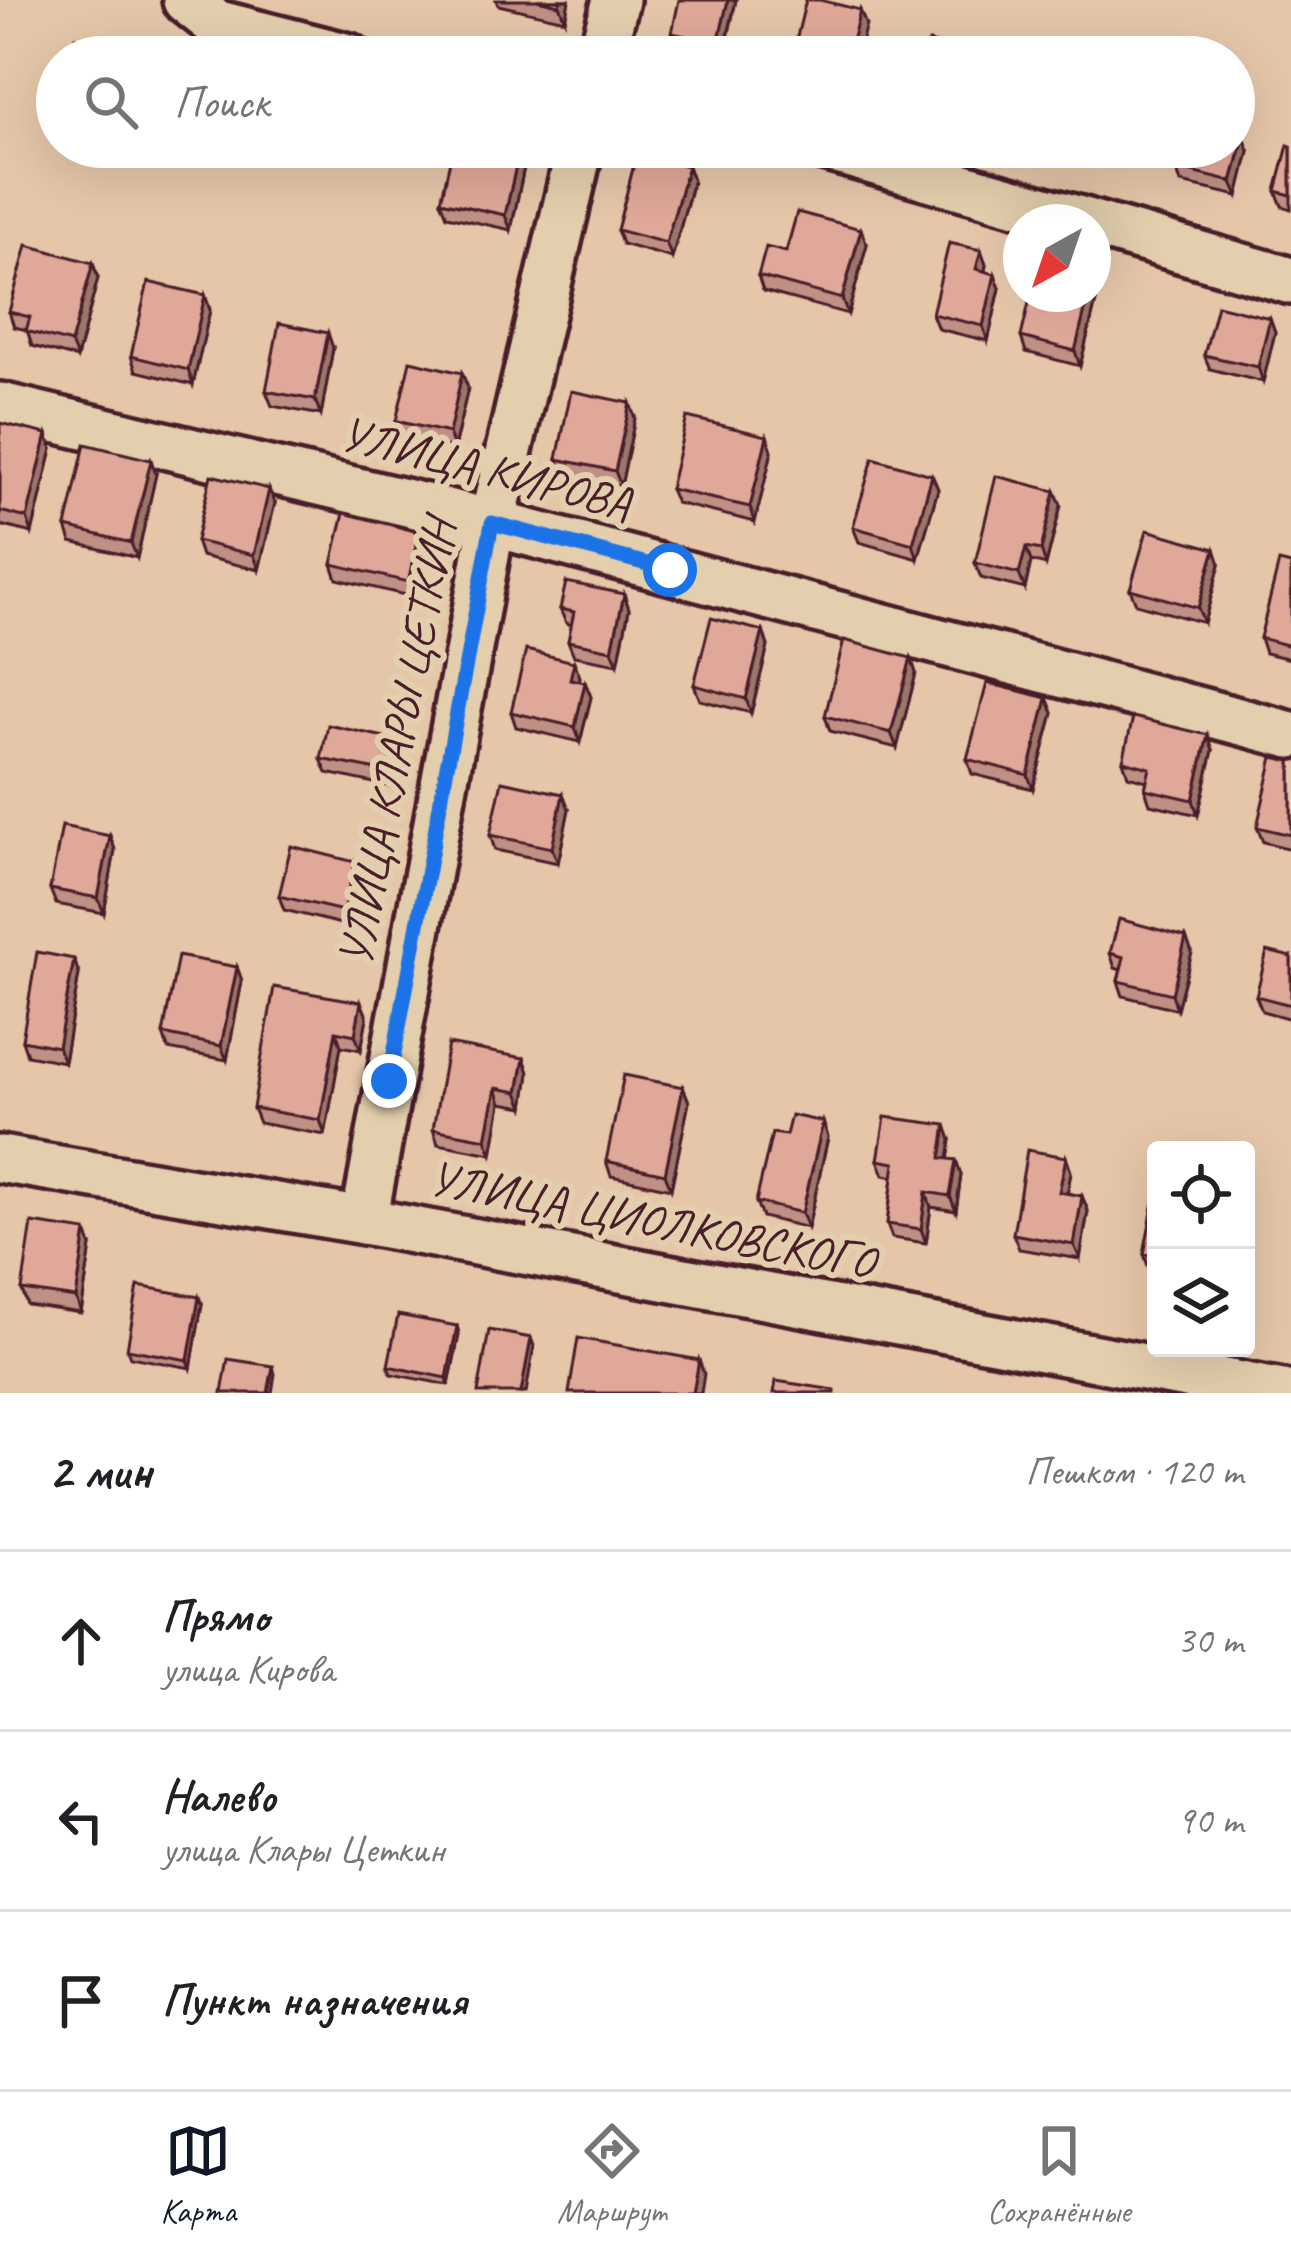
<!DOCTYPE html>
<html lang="ru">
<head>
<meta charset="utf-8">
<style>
  :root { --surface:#fff; --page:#f6f6f6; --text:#202124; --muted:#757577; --line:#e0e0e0; --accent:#111827 }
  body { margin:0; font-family:Caveat,sans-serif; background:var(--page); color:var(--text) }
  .controls { position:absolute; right:36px; bottom:36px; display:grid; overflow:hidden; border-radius:12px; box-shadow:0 12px 48px #0002 }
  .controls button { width:108px; height:108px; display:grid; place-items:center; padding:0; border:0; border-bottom:3px solid var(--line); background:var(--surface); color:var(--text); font:60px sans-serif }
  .compass { position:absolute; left:1003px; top:204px; width:108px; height:108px; border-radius:50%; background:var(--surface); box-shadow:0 12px 48px #0002; rotate:220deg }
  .stop { position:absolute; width:36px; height:36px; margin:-27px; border:9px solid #1a73e8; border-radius:50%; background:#fff }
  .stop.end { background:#1a73e8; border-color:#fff; box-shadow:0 3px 12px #0008 }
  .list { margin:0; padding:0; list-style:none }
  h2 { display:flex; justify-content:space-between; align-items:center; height:156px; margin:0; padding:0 48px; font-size:51px }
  h2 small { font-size:39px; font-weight:400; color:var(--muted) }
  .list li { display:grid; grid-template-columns:78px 1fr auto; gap:36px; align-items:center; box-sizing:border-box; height:180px; padding:0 48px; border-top:3px solid var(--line) }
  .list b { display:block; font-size:45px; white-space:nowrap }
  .list p { margin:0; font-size:39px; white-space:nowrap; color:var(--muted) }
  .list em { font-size:39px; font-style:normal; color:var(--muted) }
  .icon { flex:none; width:66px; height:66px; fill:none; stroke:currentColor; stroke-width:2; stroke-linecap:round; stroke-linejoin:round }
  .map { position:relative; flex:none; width:1291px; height:1393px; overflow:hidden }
  .search { position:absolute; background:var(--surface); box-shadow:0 12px 48px #0002; left:36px; right:36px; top:36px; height:132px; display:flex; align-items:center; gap:30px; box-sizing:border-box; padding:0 42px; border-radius:66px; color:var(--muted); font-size:45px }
  .sheet { height:696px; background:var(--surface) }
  nav { display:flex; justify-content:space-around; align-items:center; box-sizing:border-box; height:168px; border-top:3px solid var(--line); background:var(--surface); font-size:33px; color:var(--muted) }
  nav a { display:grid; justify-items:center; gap:6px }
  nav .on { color:var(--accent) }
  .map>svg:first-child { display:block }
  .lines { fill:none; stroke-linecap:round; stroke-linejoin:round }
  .street-casing { stroke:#4a1f2b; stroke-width:54 }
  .street { stroke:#e3cfad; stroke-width:45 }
  .wall { fill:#c09084; stroke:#4a1f2b; stroke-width:3 }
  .shaded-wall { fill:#9c766b; stroke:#4a1f2b; stroke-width:3 }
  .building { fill:#dfa899; stroke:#4a1f2b; stroke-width:3 }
  .route { stroke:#1a73e8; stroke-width:15 }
  .labels { text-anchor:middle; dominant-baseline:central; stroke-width:12; stroke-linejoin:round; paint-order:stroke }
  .street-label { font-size:48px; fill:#4a1f2b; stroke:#e3cfad }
</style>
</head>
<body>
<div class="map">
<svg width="1291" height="1393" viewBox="0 0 1291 1393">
  <rect width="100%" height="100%" fill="#e5c6a9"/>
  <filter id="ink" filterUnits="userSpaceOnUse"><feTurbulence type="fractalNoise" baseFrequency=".00833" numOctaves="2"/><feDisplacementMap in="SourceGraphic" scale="24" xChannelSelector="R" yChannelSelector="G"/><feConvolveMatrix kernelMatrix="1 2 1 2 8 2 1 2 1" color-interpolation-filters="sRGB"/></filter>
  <g filter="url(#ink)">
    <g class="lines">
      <g class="street-casing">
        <g id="street">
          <path d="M186,0L215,23L349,57"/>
          <path d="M601,57L616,0"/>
          <path d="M824,147L1087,222"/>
          <path d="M1093,224L1291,281"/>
          <path d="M0,406L492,523L1291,735"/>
          <path d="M0,1159L364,1221L1283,1393"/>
          <path d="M364,1221L492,523L580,147"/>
        </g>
      </g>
      <use href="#street" class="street"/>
    </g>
    <g class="wall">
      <path d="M496,0H569L565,20L498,5Z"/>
      <path d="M736,0L724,57L677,48L672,33Z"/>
      <path d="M1291,146V209L1282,206L1276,191Z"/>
      <path d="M242,147H269L267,153Z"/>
      <path d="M1057,147H1106L1103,158Z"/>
      <path d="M1249,151L1238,196L1181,183L1176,168Z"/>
      <path d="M519,152L524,167L511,230L447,216L441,201Z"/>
      <path d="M688,166L693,181L672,258L622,244L617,230Z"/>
      <path d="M867,244L848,314L763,291L758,276L786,252Z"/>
      <path d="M981,250L986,265L985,271L1000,288L988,341L938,329L932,314Z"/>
      <path d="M98,278L77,358L32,346L27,330L14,327L9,312Z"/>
      <path d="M1101,281L1080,366L1026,352L1021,337Z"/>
      <path d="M205,295L210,310L193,385L136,371L131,356Z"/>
      <path d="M1270,318L1275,332L1263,382L1210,369L1204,355Z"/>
      <path d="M333,348L321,415L272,406L266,391Z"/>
      <path d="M462,373L468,388L454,448L402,436L396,421Z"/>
      <path d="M635,418L621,486L563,474L557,459Z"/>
      <path d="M0,423L52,449L32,533L0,525Z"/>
      <path d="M767,436L772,451L755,522L676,503L670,489Z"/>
      <path d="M156,474L137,558L71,542L66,527Z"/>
      <path d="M932,475L938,489L918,559L859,542L853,527Z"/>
      <path d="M1055,491L1061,505L1046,565L1031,561L1025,589L981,578L975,563Z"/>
      <path d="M275,503L259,570L201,556L196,541Z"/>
      <path d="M419,532L425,547L413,597L337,579L332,564Z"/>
      <path d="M1220,564L1204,623L1136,604L1130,589Z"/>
      <path d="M1291,565V659L1265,653L1260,638Z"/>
      <path d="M624,594L629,609L618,664L574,656L568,641L572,625L566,623L560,609Z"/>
      <path d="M763,631L768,646L751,713L700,700L694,685Z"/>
      <path d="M911,658L916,673L897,748L830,731L825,716Z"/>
      <path d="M574,662L580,677L579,681L585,682L591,697L580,742L516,727L511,712Z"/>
      <path d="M1047,698L1053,713L1033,789L972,774L967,759Z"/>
      <path d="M1213,750L1198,815L1150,804L1145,789L1147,781L1128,776L1123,761Z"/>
      <path d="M400,754L393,787L327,773L321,759Z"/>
      <path d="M1291,761V849L1263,842L1257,827Z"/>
      <path d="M569,809L558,863L495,850L490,835Z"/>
      <path d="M110,836L115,850L104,913L56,904L50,889Z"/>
      <path d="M355,862L360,876L349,926L284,910L279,896Z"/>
      <path d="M1192,952L1177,1009L1123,996L1118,981L1121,970L1115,968L1110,953Z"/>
      <path d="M1291,957V1019L1262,1011L1256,996Z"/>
      <path d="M237,967L242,981L227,1060L168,1049L163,1034Z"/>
      <path d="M79,974L64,1062L27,1055L22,1040Z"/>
      <path d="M361,1002L367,1017L361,1050L341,1046L325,1135L259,1123L253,1108Z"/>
      <path d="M524,1058L529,1073L524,1107L501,1103L492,1154L438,1144L433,1129Z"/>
      <path d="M683,1087L689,1102L671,1189L611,1176L606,1161Z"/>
      <path d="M823,1122L828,1137L808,1228L762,1217L756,1202Z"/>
      <path d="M951,1140L948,1159L956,1160L961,1175L956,1211L931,1207L926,1243L892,1238L887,1224L893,1177L884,1175L878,1160Z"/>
      <path d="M1066,1157L1071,1172L1067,1193L1082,1196L1088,1211L1080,1259L1019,1249L1013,1234Z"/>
      <path d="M1156,1196V1270L1149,1269L1144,1254Z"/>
      <path d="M91,1246L81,1313L27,1305L22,1290Z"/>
      <path d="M202,1304L191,1368L130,1357L127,1349Z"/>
      <path d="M457,1326L459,1334L449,1385L391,1374L388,1366Z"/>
    </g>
    <g class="shaded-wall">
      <path d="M560,0H569L565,20L559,5Z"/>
      <path d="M728,0H736L723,57L718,43Z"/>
      <path d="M860,10L866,25L857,57H848Z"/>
      <path d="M1244,137L1249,151L1238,196L1232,182Z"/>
      <path d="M519,152L524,167L511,230L505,215Z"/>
      <path d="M688,166L693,181L672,258L666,243Z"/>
      <path d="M861,229L867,244L848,314L842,299Z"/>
      <path d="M981,250L986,265L982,284L976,269Z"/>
      <path d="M93,263L98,278L77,358L71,343Z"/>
      <path d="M1096,266L1101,281L1080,366L1075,351L1089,294H1093V278Z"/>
      <path d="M995,274L1000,288L988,341L983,326Z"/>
      <path d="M205,295L210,310L193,385L188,370Z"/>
      <path d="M1270,318L1275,332L1263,382L1258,367Z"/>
      <path d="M328,333L333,348L321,415L315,400Z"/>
      <path d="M462,373L468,388L454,448L449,433Z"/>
      <path d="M630,403L635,418L621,486L615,471Z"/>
      <path d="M47,434L52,449L32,533L27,518Z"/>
      <path d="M767,436L772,451L755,522L750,507Z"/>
      <path d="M151,460L156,474L137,558L131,543Z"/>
      <path d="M932,475L938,489L918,559L913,544Z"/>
      <path d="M269,489L275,503L259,570L254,555Z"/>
      <path d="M1055,491L1061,505L1046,565L1041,550Z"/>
      <path d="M419,532L425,547L413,597L408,582Z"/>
      <path d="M1026,547L1031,561L1025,589L1019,574Z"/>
      <path d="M1215,549L1220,564L1204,623L1198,608Z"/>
      <path d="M624,594L629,609L618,664L612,650Z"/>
      <path d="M763,631L768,646L751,713L746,699Z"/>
      <path d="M911,658L916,673L897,748L891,733Z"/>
      <path d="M574,662L580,677L576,694L570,679Z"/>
      <path d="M585,682L591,697L580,742L575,727Z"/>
      <path d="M1047,698L1053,713L1033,789L1028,775Z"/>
      <path d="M1208,735L1213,750L1198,815L1193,800Z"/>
      <path d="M394,739L400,754L393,787L388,772Z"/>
      <path d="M563,794L569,809L558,863L552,848Z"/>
      <path d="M110,836L115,850L104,913L98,898Z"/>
      <path d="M355,862L360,876L349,926L343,911Z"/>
      <path d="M1186,937L1192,952L1177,1009L1172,994Z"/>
      <path d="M74,959L79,974L64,1062L58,1047Z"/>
      <path d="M237,967L242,981L227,1060L221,1046Z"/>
      <path d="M361,1002L367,1017L361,1050L355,1035Z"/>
      <path d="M336,1031L341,1046L325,1135L320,1120Z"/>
      <path d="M524,1058L529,1073L524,1107L518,1092Z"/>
      <path d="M683,1087L689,1102L671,1189L665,1174Z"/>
      <path d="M496,1088L501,1103L492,1154L486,1139Z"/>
      <path d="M823,1122L828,1137L808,1228L802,1213Z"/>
      <path d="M946,1125L951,1140L946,1173L941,1158Z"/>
      <path d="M1066,1157L1071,1172L1065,1207L1059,1192Z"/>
      <path d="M956,1160L961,1175L956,1211L950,1196Z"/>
      <path d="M926,1192L931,1207L926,1243L921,1229Z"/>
      <path d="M1082,1196L1088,1211L1080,1259L1074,1245Z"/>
      <path d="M86,1231L91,1246L81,1313L76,1298Z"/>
      <path d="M199,1297L202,1304L191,1368L188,1360Z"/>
      <path d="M457,1326L459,1334L449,1385L447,1378Z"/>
      <path d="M531,1338L534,1346L526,1393H521Z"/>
      <path d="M699,1360L704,1374L701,1393H693Z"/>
      <path d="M273,1366L275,1374L272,1393H268Z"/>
    </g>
    <g class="building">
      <path d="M537,0H560L559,5Z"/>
      <path d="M679,0H728L718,43L672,33Z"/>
      <path d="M806,0H820L860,10L848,57H792Z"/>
      <path d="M75,37L134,51L132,57H70Z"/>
      <path d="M929,42L980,55L979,57H926Z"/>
      <path d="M1234,134L1244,137L1232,182L1176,168L1181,147H1234Z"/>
      <path d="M1288,145L1291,146V195L1276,191Z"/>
      <path d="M453,147H496L519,152L505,215L441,201Z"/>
      <path d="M637,153L688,166L666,243L617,230Z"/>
      <path d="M797,212L861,229L842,299L758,276L766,247L786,252Z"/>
      <path d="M949,243L981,250L976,269L995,274L983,326L932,314Z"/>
      <path d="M27,245L93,263L71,343L26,331L30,317L9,312Z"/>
      <path d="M148,282L205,295L188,370L131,356Z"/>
      <path d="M1031,294H1089L1075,351L1021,337Z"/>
      <path d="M1217,305L1270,318L1258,367L1204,355Z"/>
      <path d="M279,323L328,333L315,400L266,391Z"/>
      <path d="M410,361L462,373L449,433L396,421Z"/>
      <path d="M571,391L630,403L615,471L557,459Z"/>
      <path d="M687,417L767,436L750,507L670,489Z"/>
      <path d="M0,423L47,434L27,518L0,511Z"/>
      <path d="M85,444L151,460L131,543L66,527Z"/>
      <path d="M873,458L932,475L913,544L853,527Z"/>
      <path d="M211,475L269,489L254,555L196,541Z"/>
      <path d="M996,476L1055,491L1041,550L1026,547L1019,574L975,563Z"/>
      <path d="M344,513L419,532L408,582L332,564Z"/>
      <path d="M1147,530L1215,549L1198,608L1130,589Z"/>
      <path d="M1279,562L1291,565V646L1260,638Z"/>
      <path d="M566,582L624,594L612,650L568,641L574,612L560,609Z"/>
      <path d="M711,618L763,631L746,699L694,685Z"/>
      <path d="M844,640L911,658L891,733L825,716Z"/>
      <path d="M526,650L574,662L570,679L585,682L575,727L511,712Z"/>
      <path d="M987,683L1047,698L1028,775L967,759Z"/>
      <path d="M1133,717L1208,735L1193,800L1145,789L1150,768L1123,761Z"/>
      <path d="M328,725L394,739L388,772L321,759Z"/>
      <path d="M1273,757L1291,761V835L1257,827Z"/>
      <path d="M502,781L563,794L552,848L490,835Z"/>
      <path d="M62,826L110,836L98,898L50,889Z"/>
      <path d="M291,846L355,862L343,911L279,896Z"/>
      <path d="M1119,919L1186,937L1172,994L1118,981L1124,957L1110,953Z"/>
      <path d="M1267,951L1291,957V1005L1256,996Z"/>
      <path d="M37,952L74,959L58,1047L22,1040Z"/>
      <path d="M178,956L237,967L221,1046L163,1034Z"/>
      <path d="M274,987L361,1002L355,1035L336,1031L320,1120L253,1108Z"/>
      <path d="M448,1044L524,1058L518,1092L496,1088L486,1139L433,1129Z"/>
      <path d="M624,1075L683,1087L665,1174L606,1161Z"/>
      <path d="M791,1115L823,1122L802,1213L756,1202L772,1133L786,1135Z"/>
      <path d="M885,1117L946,1125L941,1158L956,1160L950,1196L926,1192L921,1229L887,1224L895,1163L878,1160Z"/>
      <path d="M1027,1150L1066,1157L1059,1192L1082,1196L1074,1245L1013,1234Z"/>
      <path d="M1155,1196H1156V1256L1144,1254Z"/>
      <path d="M32,1223L86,1231L76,1298L22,1290Z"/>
      <path d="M138,1286L199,1297L188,1360L127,1349Z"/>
      <path d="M398,1315L457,1326L447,1378L388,1366Z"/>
      <path d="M489,1330L531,1338L521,1393H478Z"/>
      <path d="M578,1338L699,1360L693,1393H569Z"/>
      <path d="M228,1359L273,1366L268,1393H222Z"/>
      <path d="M776,1381L835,1390V1393H774Z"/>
    </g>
  </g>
  <g class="lines" filter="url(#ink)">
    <path class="route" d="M389,1081L492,523L670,570"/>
  </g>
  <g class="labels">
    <g class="street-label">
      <text transform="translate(486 468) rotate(14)">УЛИЦА КИРОВА</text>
      <text transform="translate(397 743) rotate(-79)">УЛИЦА КЛАРЫ ЦЕТКИН</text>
      <text transform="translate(652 1220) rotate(11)">УЛИЦА ЦИОЛКОВСКОГО</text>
    </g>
  </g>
</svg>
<div class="controls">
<button><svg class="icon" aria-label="locate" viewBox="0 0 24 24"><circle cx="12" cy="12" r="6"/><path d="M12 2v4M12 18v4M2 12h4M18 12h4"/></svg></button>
<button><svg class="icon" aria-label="layers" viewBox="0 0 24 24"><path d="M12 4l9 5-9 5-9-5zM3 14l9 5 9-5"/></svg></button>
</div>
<svg class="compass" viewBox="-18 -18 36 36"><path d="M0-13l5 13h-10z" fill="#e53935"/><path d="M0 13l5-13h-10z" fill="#757577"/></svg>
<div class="stop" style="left:670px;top:570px"></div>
<div class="stop end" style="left:389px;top:1081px"></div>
<div class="search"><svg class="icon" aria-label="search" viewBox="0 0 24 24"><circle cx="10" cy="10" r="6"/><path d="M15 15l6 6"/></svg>Поиск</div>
</div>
<section class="sheet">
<h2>2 мин<small>Пешком · 120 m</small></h2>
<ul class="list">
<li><svg class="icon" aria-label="ahead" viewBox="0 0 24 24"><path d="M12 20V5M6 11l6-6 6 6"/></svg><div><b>Прямо</b><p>улица Кирова</p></div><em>30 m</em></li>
<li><svg class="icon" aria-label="left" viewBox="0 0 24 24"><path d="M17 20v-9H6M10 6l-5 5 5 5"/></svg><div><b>Налево</b><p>улица Клары Цеткин</p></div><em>90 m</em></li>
<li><svg class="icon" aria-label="arrive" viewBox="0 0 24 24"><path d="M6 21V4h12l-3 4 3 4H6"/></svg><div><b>Пункт назначения</b></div></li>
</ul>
</section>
<nav>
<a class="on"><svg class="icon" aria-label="map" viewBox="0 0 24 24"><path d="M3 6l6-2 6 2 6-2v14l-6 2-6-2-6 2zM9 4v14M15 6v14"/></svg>Карта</a>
<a><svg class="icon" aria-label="directions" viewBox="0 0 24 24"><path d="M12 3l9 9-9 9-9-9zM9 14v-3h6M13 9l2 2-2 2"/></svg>Маршрут</a>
<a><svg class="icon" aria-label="saved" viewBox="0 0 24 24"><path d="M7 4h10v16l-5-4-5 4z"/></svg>Сохранённые</a>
</nav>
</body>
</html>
